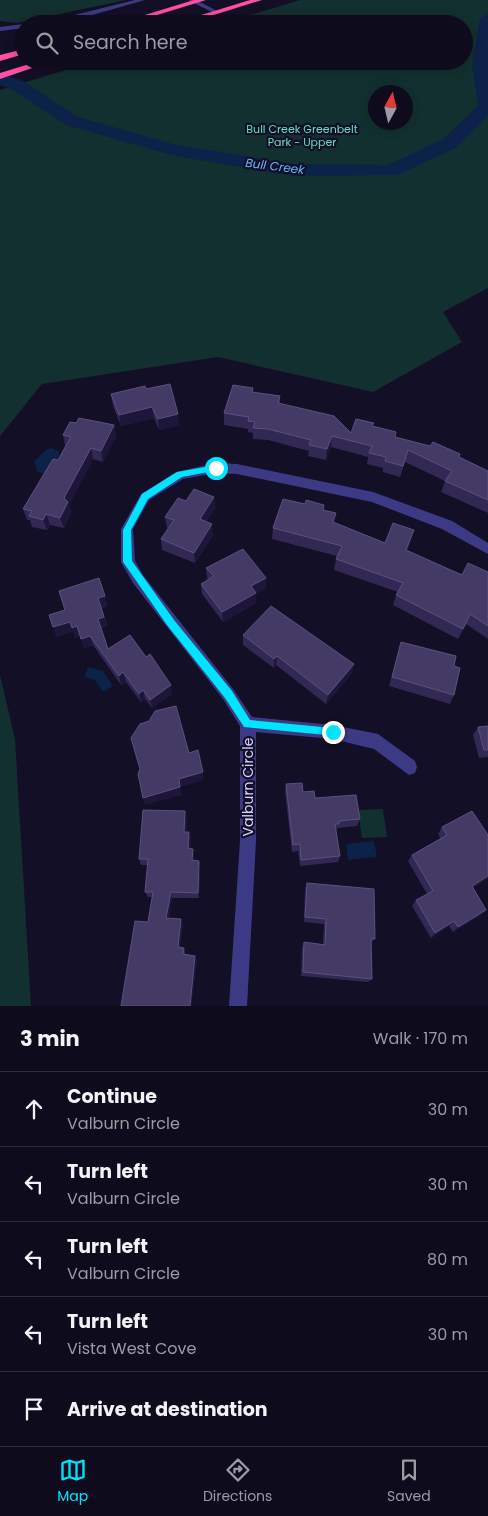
<!DOCTYPE html>
<html lang="en">
<head>
<meta charset="utf-8">
<style>
  :root { --surface:#0e0b1c; --page:#171425; --text:#f1f3f6; --muted:#9b9ba3; --line:#2e2b3b; --accent:#00e5ff }
  body { margin:0; font-family:Poppins,sans-serif; background:var(--page); color:var(--text) }
  .compass { position:absolute; left:368px; top:85px; width:45px; height:45px; border-radius:50%; background:var(--surface); box-shadow:0 2px 12px #0003; rotate:8deg }
  .stop { position:absolute; width:15px; height:15px; margin:-11px; border:4px solid #00e5ff; border-radius:50%; background:#fff }
  .stop.end { background:#00e5ff; border-color:#fff; box-shadow:0 1px 5px #0008 }
  .list { margin:0; padding:0; list-style:none }
  h2 { display:flex; justify-content:space-between; align-items:center; height:65px; margin:0; padding:0 20px; font-size:21px }
  h2 small { font-size:16px; font-weight:400; color:var(--muted) }
  .list li { display:grid; grid-template-columns:32px 1fr auto; gap:15px; align-items:center; box-sizing:border-box; height:75px; padding:0 20px; border-top:1px solid var(--line) }
  .list b { display:block; font-size:19px; white-space:nowrap }
  .list p { margin:0; font-size:16px; white-space:nowrap; color:var(--muted) }
  .list em { font-size:16px; font-style:normal; color:var(--muted) }
  .icon { flex:none; width:28px; height:28px; fill:none; stroke:currentColor; stroke-width:2; stroke-linecap:round; stroke-linejoin:round }
  .map { position:relative; flex:none; width:488px; height:1006px; overflow:hidden }
  .search { position:absolute; background:var(--surface); box-shadow:0 2px 12px #0003; left:15px; right:15px; top:15px; height:55px; display:flex; align-items:center; gap:12px; box-sizing:border-box; padding:0 18px; border-radius:28px; color:var(--muted); font-size:19px }
  .sheet { height:440px; background:var(--surface) }
  nav { display:flex; justify-content:space-around; align-items:center; box-sizing:border-box; height:70px; border-top:1px solid var(--line); background:var(--surface); font-size:14px; color:var(--muted) }
  nav a { display:grid; justify-items:center; gap:2px }
  nav .on { color:var(--accent) }
  .map>svg:first-child { display:block }
  .green { fill:#12302f; fill-rule:evenodd }
  .water { fill:#0c2248 }
  .lines { fill:none; stroke-linecap:round; stroke-linejoin:round }
  .stream { stroke:#0c2248; stroke-width:3 }
  .river { fill:#0c2248; fill-rule:evenodd }
  .minor { fill:#3d3a85; fill-rule:evenodd }
  .highway { fill:#ff4fa3; fill-rule:evenodd }
  .wall { fill:#312854 }
  .shaded-wall { fill:#1d163a }
  .building { fill:#433a66; stroke:#5a527e }
  .route { fill:#00e5ff }
  .labels { text-anchor:middle; dominant-baseline:central; stroke-width:4.5; stroke-linejoin:round; paint-order:stroke }
  .far-park-label { font-size:11px; fill:#5fe0c0; stroke:#130f26 }
  .far-water-label { font-size:12px; font-style:italic; fill:#62b6ff; stroke:#130f26 }
  .street-label { font-size:14px; fill:#d9d4ff; stroke:#130f26 }
</style>
</head>
<body>
<div class="map">
<svg width="488" height="1006" viewBox="0 0 488 1006">
  <rect width="100%" height="100%" fill="#130f26"/>
  <g class="green">
    <path d="M0,0H126L17,23L0,21Z"/>
    <path d="M300,0H488V288L443,312L462,342L373,392L218,357L42,384L0,436V90L95,61H464V24H221ZM406,92V122H376V92Z"/>
    <path d="M0,675L15,739L31,1006H0Z"/>
    <path d="M383,809L387,837L362,838L358,810Z"/>
  </g>
  <g class="water">
    <path d="M52,448L59,451V456L45,474L38,472L34,462L47,449Z"/>
    <path d="M88,667L103,671L113,686L103,692L95,680L84,677Z"/>
    <path d="M374,841L377,857L348,860L346,844Z"/>
  </g>
  <g class="lines">
    <path class="stream" d="M485,109H488"/>
    <path class="river" d="M488,14V116L457,147L398,175L293,176L171,155L66,125L11,89L0,85V74L23,81L78,117L173,144L293,164L388,165L443,139L478,106L472,65L480,19Z"/>
    <g class="minor">
      <path d="M135,0H145L71,21L38,24Z"/>
      <path d="M188,0H196L219,12L214,13Z"/>
      <path d="M24,24V28L0,31V27Z"/>
      <path d="M216,463L237,464L373,492L452,521L488,543V554L442,529L372,502L237,474L216,473L183,479L149,500L133,529L135,561L143,575L233,689L252,717L333,725L378,734L415,761L417,767L415,773L409,775L374,749L333,739L256,732V841L247,1006H229L240,841V726L223,699L133,583L121,562V529L141,494L176,472Z"/>
    </g>
    <g class="highway">
      <path d="M194,0H206L128,24H115Z"/>
      <path d="M250,0H262L185,24H172Z"/>
      <path d="M24,49V54L0,61V55Z"/>
      <path d="M39,61H53L0,79V73Z"/>
    </g>
  </g>
  <g class="wall">
    <path d="M253,388V392L280,396V403L351,433L373,426L396,432L395,437L459,457L488,471V513L441,492L445,481L405,462L400,477L383,472V468L367,464L368,457L331,447L326,460L308,456L309,451L268,440L253,439V433L248,432V429L224,425V413Z"/>
    <path d="M146,389L180,425L159,430L154,418L121,426L113,406L111,394Z"/>
    <path d="M76,423L114,425L116,436L103,462L93,459L69,505L71,513L64,528L50,525L47,530L32,527L30,520H27L23,509L58,460L65,446L63,435Z"/>
    <path d="M214,497L215,508L206,522L213,535L195,563L162,550L161,539L168,528H167L165,517L186,501Z"/>
    <path d="M305,504L324,510L335,523L385,543L411,540L407,551L462,575L488,572V639L466,624L458,639L393,605L396,595L398,592L334,570L336,559L337,556L272,539L273,528Z"/>
    <path d="M206,568L266,588L256,593V603L223,622L202,594L201,584L208,580L207,578Z"/>
    <path d="M105,596L107,606L102,608L107,626L101,628L108,649L172,694L152,708L145,699L141,702L126,682L121,685L93,645L84,648L80,636L75,638L73,631L56,637Z"/>
    <path d="M243,635L352,673L326,704L276,665L274,668L243,645Z"/>
    <path d="M401,642L454,666V695L450,704L389,686Z"/>
    <path d="M488,726V757L479,758L473,735L478,727Z"/>
    <path d="M286,784L360,819L357,826L338,828L336,830L340,856L338,862L300,866L298,851L292,852L285,792Z"/>
    <path d="M185,811L187,818L186,832H189L191,839L190,849L194,855V861H199L200,867L199,898H172L169,918L183,924L180,947L184,948L185,952V954L197,960L191,1006L152,897H148L145,892L148,865H141L139,859Z"/>
    <path d="M442,827L488,835V878L473,888L481,915L453,932L449,926L431,938L412,906L416,900L427,894L408,861L412,855L441,839L438,834Z"/>
    <path d="M307,883L375,939L371,943L372,979L368,982L301,976L302,947L304,942L323,944L324,924L304,922L305,889Z"/>
  </g>
  <g class="shaded-wall">
    <path d="M152,407L154,418L121,426L119,415Z"/>
    <path d="M178,414L180,425L159,430L158,419Z"/>
    <path d="M114,425L116,436L103,462L101,451Z"/>
    <path d="M332,436L331,447L326,460L327,449Z"/>
    <path d="M91,448L93,459L69,505L71,513L64,528L60,518L64,498Z"/>
    <path d="M214,497L215,508L201,530L200,519Z"/>
    <path d="M46,514L50,525L47,530L43,520Z"/>
    <path d="M212,524L213,535L195,563L194,553Z"/>
    <path d="M414,530L411,540L403,561L406,550Z"/>
    <path d="M266,578V588L256,593V603L223,622L222,612L251,586Z"/>
    <path d="M105,596L107,606L101,608L98,598Z"/>
    <path d="M104,617L107,626L101,629L98,619Z"/>
    <path d="M70,622L77,626L80,636L75,638L73,631L56,637L53,627Z"/>
    <path d="M90,636L93,645L84,648L81,639Z"/>
    <path d="M277,656L276,665L274,668V659Z"/>
    <path d="M354,664L352,673L326,704L328,695Z"/>
    <path d="M123,672L126,682L121,685L119,676Z"/>
    <path d="M171,685L172,694L152,708L150,700Z"/>
    <path d="M143,690L145,699L141,702L139,694Z"/>
    <path d="M203,772L204,780L180,787L179,779Z"/>
    <path d="M180,787L182,795L145,805L143,798Z"/>
    <path d="M185,811L187,818L185,839L184,832Z"/>
    <path d="M189,832L191,839L190,855L188,848Z"/>
    <path d="M193,849L194,855V867L192,860Z"/>
    <path d="M199,861L200,867L199,898L198,893Z"/>
    <path d="M488,876V878L466,892L472,886Z"/>
    <path d="M171,892L172,898L168,923L166,918Z"/>
    <path d="M486,910L481,915L453,932L458,927Z"/>
    <path d="M181,919L183,924L179,952L178,947Z"/>
    <path d="M454,921L449,926L431,938L435,933Z"/>
    <path d="M195,956L197,960L191,1006H190Z"/>
  </g>
  <g class="building">
    <path d="M170,384L178,414L158,419L152,407L119,415L111,394L145,386L146,389Z"/>
    <path d="M233,385L253,388L252,392L280,396L278,403L334,416L351,433L356,419L374,423L372,426L396,432L395,437L430,446L433,442L460,454L459,457L488,471V500L445,481L452,471L408,450L403,466L385,461L386,457L369,453L372,446L332,436L327,449L309,445L311,440L268,429L253,428L255,422L248,421L249,417L224,413Z"/>
    <path d="M79,418L114,425L101,451L91,448L64,498L68,502L60,518L46,514L43,520L29,516L32,511L23,509L53,459L58,460L71,437L63,435L70,422L76,423Z"/>
    <path d="M194,489L214,497L200,519L212,524L194,553L161,539L174,520L165,517L178,498L186,501Z"/>
    <path d="M283,499L305,504L306,500L324,505L323,510L336,513L333,522L385,543L393,523L414,530L406,550L462,575L468,563L488,572V626L470,614L463,629L396,595L403,583L336,559L342,546L273,528Z"/>
    <path d="M243,549L266,578L251,586L256,593L222,612L201,584L214,576L206,568Z"/>
    <path d="M99,578L105,596L98,598L104,617L98,619L108,649L130,635L146,657L150,654L171,685L150,700L143,690L139,694L123,672L119,676L90,636L81,639L77,626L72,628L70,622L53,627L49,615L65,610L59,591Z"/>
    <path d="M271,606L354,664L328,695L277,656L274,659L243,635Z"/>
    <path d="M401,642L456,656L454,666L460,668L454,695L392,677Z"/>
    <path d="M176,706L189,753L198,750L203,772L179,779L180,787L143,798L138,774L140,769L131,738L140,724L149,721L155,711Z"/>
    <path d="M488,726V750H484L478,727Z"/>
    <path d="M302,783L303,792L314,791L315,798L356,795L360,819L339,821V824H335L340,856L301,860L300,844L293,845L286,784Z"/>
    <path d="M143,810L185,811L184,832H189L188,848L193,849L192,860L199,861L198,893L171,892L166,918L181,919L178,947L184,948L183,954L195,956L190,1006H121L135,921L148,922L153,892H145L148,859H139Z"/>
    <path d="M472,811L488,835V876L472,886L486,910L458,927L454,921L435,933L416,900L433,891L412,855L447,835L442,827Z"/>
    <path d="M307,883L374,889L375,939L371,938L372,979L303,972L304,942L325,945L326,919L305,917Z"/>
  </g>
  <path class="route" d="M216,465L220,468L219,470L182,477L148,499L131,530L132,561L174,620L232,691L250,720L333,728L338,732L336,736L244,727L225,698L167,625L123,562V530L142,494L177,472Z"/>
  <g class="labels">
    <g class="far-park-label">
      <text x="302" y="129">Bull Creek Greenbelt<tspan x="302" dy="13">Park - Upper</tspan></text>
    </g>
    <g class="far-water-label">
      <text transform="translate(275 166) rotate(7)">Bull Creek</text>
    </g>
    <g class="street-label">
      <text transform="translate(248 787) rotate(-90)">Valburn Circle</text>
    </g>
  </g>
</svg>
<svg class="compass" viewBox="-18 -18 36 36"><path d="M0-13l5 13h-10z" fill="#e53935"/><path d="M0 13l5-13h-10z" fill="#9b9ba3"/></svg>
<div class="stop" style="left:216px;top:468px"></div>
<div class="stop end" style="left:333px;top:732px"></div>
<div class="search"><svg class="icon" aria-label="search" viewBox="0 0 24 24"><circle cx="10" cy="10" r="6"/><path d="M15 15l6 6"/></svg>Search here</div>
</div>
<section class="sheet">
<h2>3 min<small>Walk · 170 m</small></h2>
<ul class="list">
<li><svg class="icon" aria-label="ahead" viewBox="0 0 24 24"><path d="M12 20V5M6 11l6-6 6 6"/></svg><div><b>Continue</b><p>Valburn Circle</p></div><em>30 m</em></li>
<li><svg class="icon" aria-label="left" viewBox="0 0 24 24"><path d="M17 20v-9H6M10 6l-5 5 5 5"/></svg><div><b>Turn left</b><p>Valburn Circle</p></div><em>30 m</em></li>
<li><svg class="icon" aria-label="left" viewBox="0 0 24 24"><path d="M17 20v-9H6M10 6l-5 5 5 5"/></svg><div><b>Turn left</b><p>Valburn Circle</p></div><em>80 m</em></li>
<li><svg class="icon" aria-label="left" viewBox="0 0 24 24"><path d="M17 20v-9H6M10 6l-5 5 5 5"/></svg><div><b>Turn left</b><p>Vista West Cove</p></div><em>30 m</em></li>
<li><svg class="icon" aria-label="arrive" viewBox="0 0 24 24"><path d="M6 21V4h12l-3 4 3 4H6"/></svg><div><b>Arrive at destination</b></div></li>
</ul>
</section>
<nav>
<a class="on"><svg class="icon" aria-label="map" viewBox="0 0 24 24"><path d="M3 6l6-2 6 2 6-2v14l-6 2-6-2-6 2zM9 4v14M15 6v14"/></svg>Map</a>
<a><svg class="icon" aria-label="directions" viewBox="0 0 24 24"><path d="M12 3l9 9-9 9-9-9zM9 14v-3h6M13 9l2 2-2 2"/></svg>Directions</a>
<a><svg class="icon" aria-label="saved" viewBox="0 0 24 24"><path d="M7 4h10v16l-5-4-5 4z"/></svg>Saved</a>
</nav>
</body>
</html>
